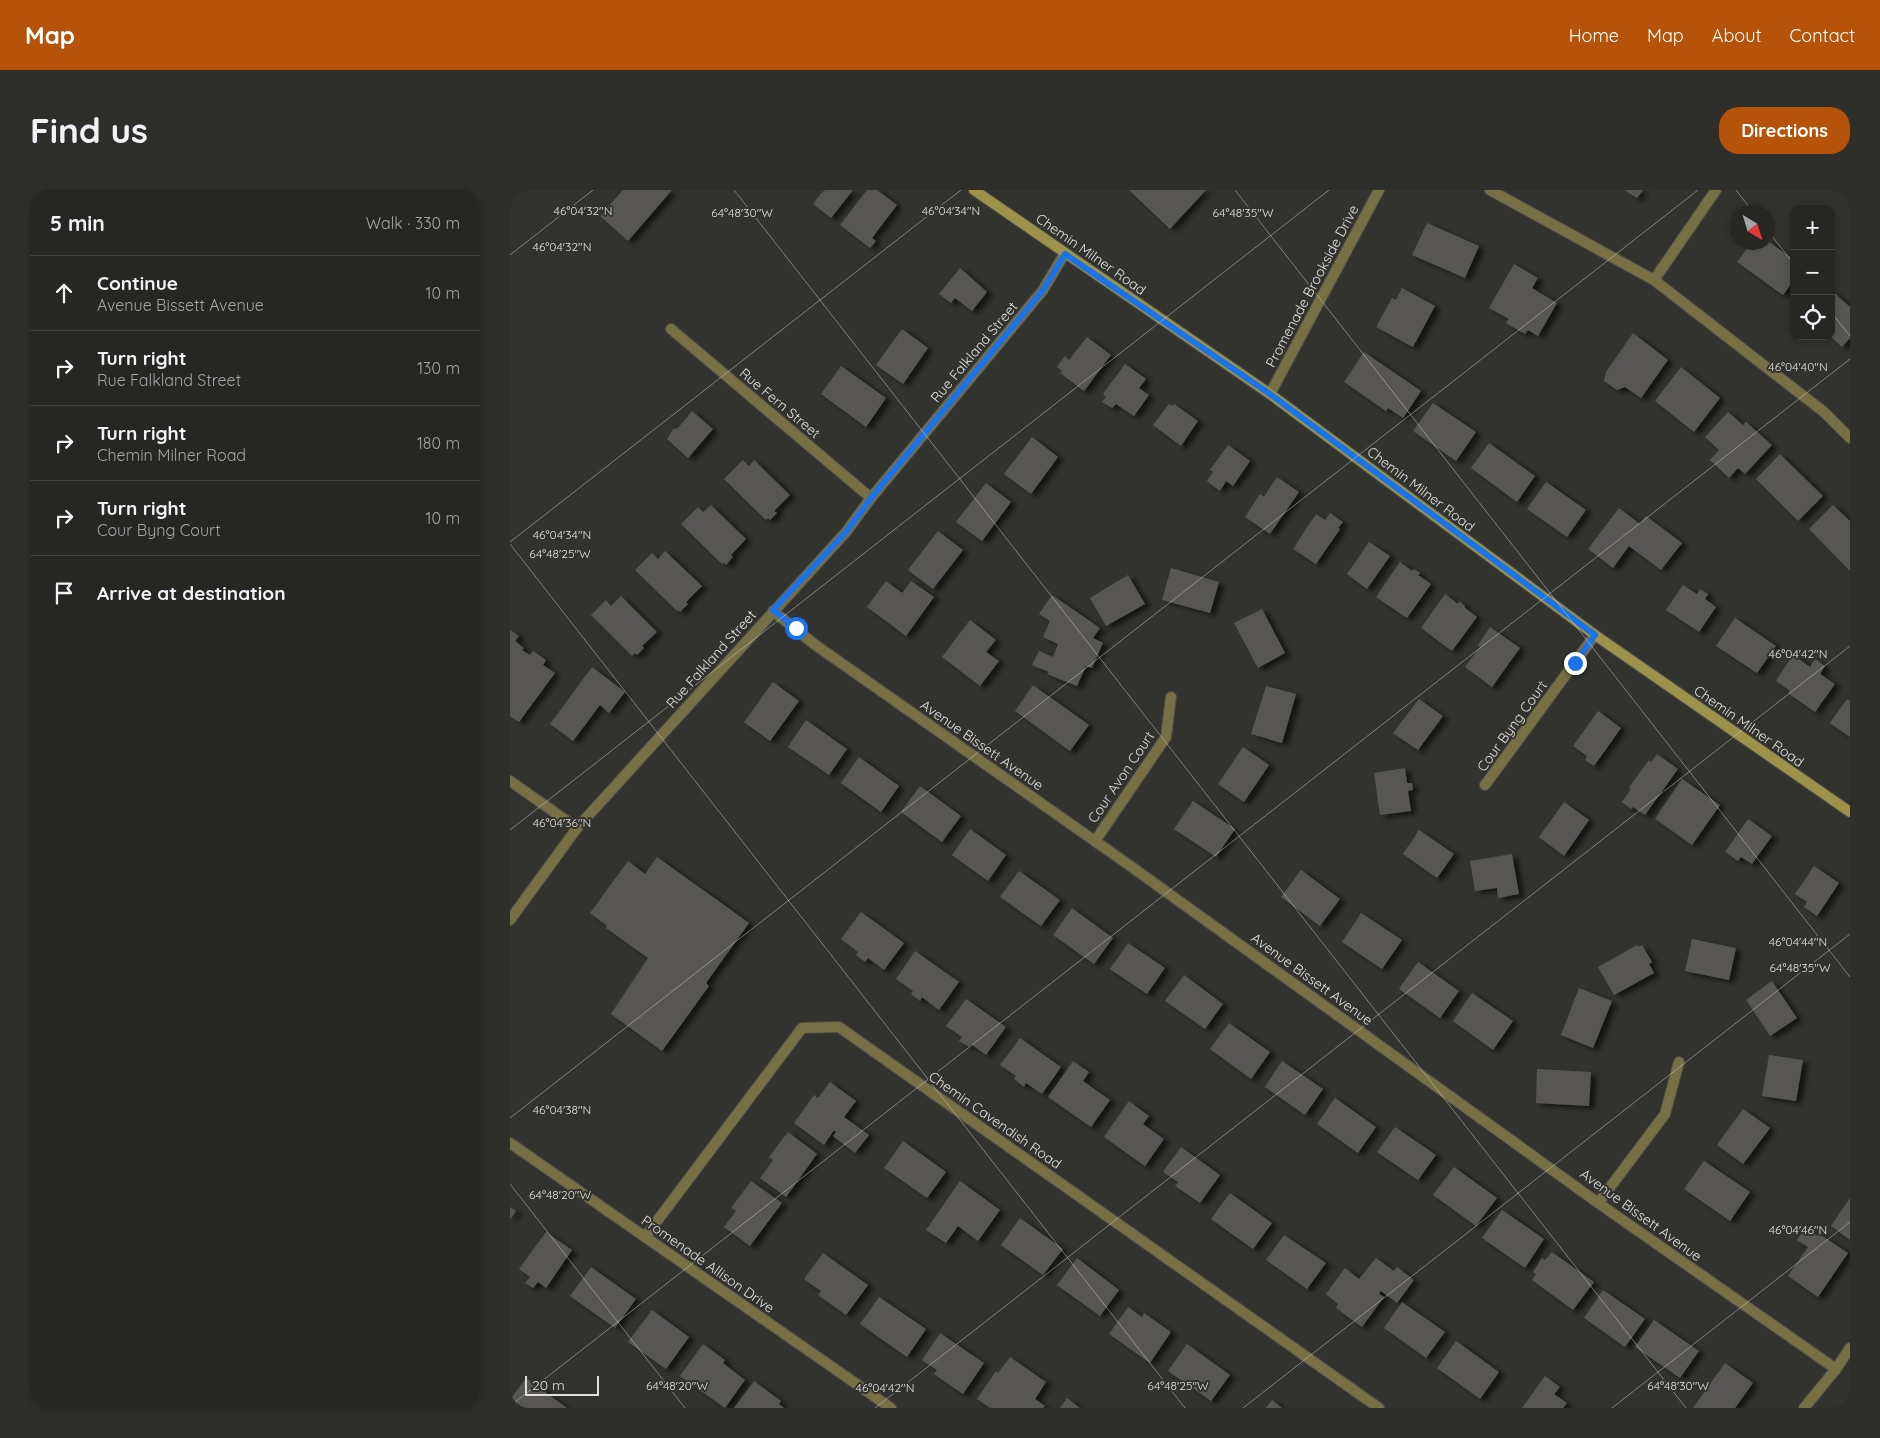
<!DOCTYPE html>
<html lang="en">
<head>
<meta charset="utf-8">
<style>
  :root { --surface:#262623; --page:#2e2e2b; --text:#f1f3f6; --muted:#a4a5a6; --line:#424341; --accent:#b45309 }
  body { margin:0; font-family:Quicksand,sans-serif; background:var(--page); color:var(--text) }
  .controls { position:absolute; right:15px; top:15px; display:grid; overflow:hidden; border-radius:10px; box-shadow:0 2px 8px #0003 }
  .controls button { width:45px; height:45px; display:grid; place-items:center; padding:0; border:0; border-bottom:1px solid var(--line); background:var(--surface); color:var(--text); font:25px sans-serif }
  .compass { position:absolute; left:1220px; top:15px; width:45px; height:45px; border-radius:50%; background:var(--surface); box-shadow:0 2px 8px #0003; rotate:142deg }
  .scale { position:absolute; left:15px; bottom:12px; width:74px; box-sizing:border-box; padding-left:5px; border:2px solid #e0dfdd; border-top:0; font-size:14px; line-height:18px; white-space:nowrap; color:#e0dfdd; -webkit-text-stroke:4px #32322f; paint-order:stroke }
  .stop { position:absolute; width:15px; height:15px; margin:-11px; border:4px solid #1a73e8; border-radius:50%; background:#fff }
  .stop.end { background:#1a73e8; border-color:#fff; box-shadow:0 1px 5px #0008 }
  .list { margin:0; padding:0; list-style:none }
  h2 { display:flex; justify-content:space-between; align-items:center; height:65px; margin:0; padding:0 20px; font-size:21px }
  h2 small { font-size:16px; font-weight:400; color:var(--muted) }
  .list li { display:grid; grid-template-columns:32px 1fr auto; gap:15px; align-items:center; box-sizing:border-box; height:75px; padding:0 20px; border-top:1px solid var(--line) }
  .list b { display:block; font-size:19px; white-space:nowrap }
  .list p { margin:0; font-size:16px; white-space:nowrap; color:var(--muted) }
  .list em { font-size:16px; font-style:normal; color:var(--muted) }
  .icon { flex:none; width:28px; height:28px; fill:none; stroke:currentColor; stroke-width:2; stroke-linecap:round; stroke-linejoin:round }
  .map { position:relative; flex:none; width:1340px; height:1218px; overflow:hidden; border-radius:20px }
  header { display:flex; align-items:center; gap:30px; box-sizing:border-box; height:70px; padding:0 25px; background:var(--accent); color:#fff }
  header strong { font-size:24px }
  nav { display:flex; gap:28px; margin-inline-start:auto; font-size:18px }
  .intro { display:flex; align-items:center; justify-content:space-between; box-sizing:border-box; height:120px; padding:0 30px }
  h1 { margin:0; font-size:35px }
  .button { padding:12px 22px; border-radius:20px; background:var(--accent); color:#fff; font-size:18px; font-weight:700 }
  main { display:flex; gap:30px; padding:0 30px }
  aside { flex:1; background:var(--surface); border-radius:20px; box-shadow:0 2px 8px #0003 }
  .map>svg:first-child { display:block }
  .building { fill:#585754; filter:url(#shadow) }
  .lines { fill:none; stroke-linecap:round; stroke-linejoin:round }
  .street-casing { stroke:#4e4e4b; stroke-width:12 }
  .secondary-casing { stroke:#4e4e4b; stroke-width:12 }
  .street { stroke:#767044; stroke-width:10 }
  .secondary { stroke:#9d9249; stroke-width:10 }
  .route { stroke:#1a73e8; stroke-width:6 }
  .ticks { fill:none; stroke:#e0dfdd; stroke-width:1; stroke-opacity:0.45 }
  .labels { text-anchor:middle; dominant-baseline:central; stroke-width:4; stroke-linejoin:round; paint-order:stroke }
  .street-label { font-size:14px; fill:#e0dfdd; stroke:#32322f }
  .ticks-label { font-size:12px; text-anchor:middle; fill:#e0dfdd; stroke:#32322f; stroke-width:4; stroke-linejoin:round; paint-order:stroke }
</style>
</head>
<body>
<header>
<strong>Map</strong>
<nav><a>Home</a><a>Map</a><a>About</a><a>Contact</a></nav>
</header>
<div class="intro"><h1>Find us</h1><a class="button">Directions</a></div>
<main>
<aside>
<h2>5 min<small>Walk · 330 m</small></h2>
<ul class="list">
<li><svg class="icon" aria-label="ahead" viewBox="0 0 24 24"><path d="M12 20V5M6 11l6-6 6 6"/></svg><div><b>Continue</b><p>Avenue Bissett Avenue</p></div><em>10 m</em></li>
<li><svg class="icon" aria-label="right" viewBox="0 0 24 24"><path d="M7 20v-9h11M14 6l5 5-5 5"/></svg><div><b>Turn right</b><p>Rue Falkland Street</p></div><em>130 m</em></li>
<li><svg class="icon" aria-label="right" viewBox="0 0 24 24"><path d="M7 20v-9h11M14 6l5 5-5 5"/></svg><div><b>Turn right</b><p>Chemin Milner Road</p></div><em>180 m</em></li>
<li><svg class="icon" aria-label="right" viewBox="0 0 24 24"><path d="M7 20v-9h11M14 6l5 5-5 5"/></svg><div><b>Turn right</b><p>Cour Byng Court</p></div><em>10 m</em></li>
<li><svg class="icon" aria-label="arrive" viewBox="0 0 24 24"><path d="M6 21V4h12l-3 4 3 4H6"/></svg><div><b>Arrive at destination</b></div></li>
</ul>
</aside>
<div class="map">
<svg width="1340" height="1218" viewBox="0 0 1340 1218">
  <defs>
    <filter id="shadow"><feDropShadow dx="5.5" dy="3" stdDeviation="2.5" flood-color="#0009"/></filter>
  </defs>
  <rect width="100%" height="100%" fill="#32322f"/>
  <g class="building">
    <path d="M113,0H162L118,51L90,26Z"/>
    <path d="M314,0H343L321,28L303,14L313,1L315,3Z"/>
    <path d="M357,0H367L387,15L362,48L366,51L360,58L330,35Z"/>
    <path d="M619,0H696L660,39Z"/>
    <path d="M1114,0H1133L1127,8Z"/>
    <path d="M917,33L969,56L955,88L902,65Z"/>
    <path d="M1258,51L1284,70V90L1273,105L1227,72L1242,52H1258Z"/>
    <path d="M1004,74L1028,88L1022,98L1047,113L1028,146L1018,140L1015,144L996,133L999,129L979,118Z"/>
    <path d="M450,78L477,102L462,121L445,108L441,113L429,104Z"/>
    <path d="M892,98L925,116L903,157L866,137L882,108L886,110Z"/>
    <path d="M1321,100L1340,117V148L1332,157L1320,146H1321Z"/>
    <path d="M392,139L418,158L393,194L366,175Z"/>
    <path d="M1123,143L1158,170L1131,208L1115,197L1107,200L1094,191L1096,182Z"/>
    <path d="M577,147L601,165L574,201L550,183L552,181L547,177L555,166L559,170Z"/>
    <path d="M854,162L911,201L893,228L878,218L876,221L834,192Z"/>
    <path d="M615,174L636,189L629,198L639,205L624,226L606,214L602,218L592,212L596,207L593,204Z"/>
    <path d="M331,176L376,208L356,237L311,204Z"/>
    <path d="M1171,177L1210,208L1184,242L1145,211Z"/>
    <path d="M923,213L966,242L946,271L903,241Z"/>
    <path d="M659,214L663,216L664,214L688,231L671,256L643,235Z"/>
    <path d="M182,221L203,239L178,268L157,249L163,239L168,238Z"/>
    <path d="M1218,222L1233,235L1236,232L1262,255L1235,284L1228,278L1219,288L1200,270L1209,260L1195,247Z"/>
    <path d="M522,247L548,267L521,304L494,284Z"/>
    <path d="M979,253L1025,286L1007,312L961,278Z"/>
    <path d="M718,255L740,271L723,296L716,291L710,301L697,291L703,282L700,280Z"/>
    <path d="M1270,264L1313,306L1288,331L1246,289Z"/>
    <path d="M233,270L239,276L244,270L280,305L264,321L267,323L260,330L258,328L256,330L214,289Z"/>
    <path d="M767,287L789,302L760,344L735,327L750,304L754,307Z"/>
    <path d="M1036,292L1076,320L1057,347L1017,319Z"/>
    <path d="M476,293L501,312L472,351L446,332Z"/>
    <path d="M201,315L236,349L221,365L223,367L216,375L214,373L212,374L171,334L188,317L193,322Z"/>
    <path d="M1323,315L1340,331V381L1299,339Z"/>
    <path d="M1109,318L1130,334L1136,326L1172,353L1151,380L1119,356L1103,378L1078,359Z"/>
    <path d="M820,323L833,332L828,338L830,339L806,374L783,359L806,324L815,330Z"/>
    <path d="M428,341L453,360L423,399L398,380Z"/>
    <path d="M859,352L880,366L857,399L837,384Z"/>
    <path d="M155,361L192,396L176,412L178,414L170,422L168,420L167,421L125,380L142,363L148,369Z"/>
    <path d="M890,372L902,381L904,379L910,383L908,385L921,394L897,428L866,407Z"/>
    <path d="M661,378L709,392L700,423L652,410Z"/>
    <path d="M618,385L635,414L596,436L580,408Z"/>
    <path d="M376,391L392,403L401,391L424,407L396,446L357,417Z"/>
    <path d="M1173,395L1187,404L1190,399L1198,404L1195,409L1206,417L1189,442L1156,420Z"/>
    <path d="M935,404L948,414L949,411L955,416L954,417L967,427L942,461L911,438Z"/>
    <path d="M542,405L590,438L583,448L593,453L592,455L582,478L576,476L567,496L537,484L539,482L522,475L529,461L543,467L548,454L533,447L540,431L529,424Z"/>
    <path d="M111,406L147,442L132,456L134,458L127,465L125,463L122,466L81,425L96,410L101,416Z"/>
    <path d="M752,419L775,463L748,478L724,433Z"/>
    <path d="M1225,428L1266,456L1247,483L1206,456Z"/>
    <path d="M460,430L486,450L476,462L489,471L470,496L432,467Z"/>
    <path d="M980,437L1010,458L982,497L955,477L970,457L968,455Z"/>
    <path d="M0,440L9,446L5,451L14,458L12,460L20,465L23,461L36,470L33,475L45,483L9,532L0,526Z"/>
    <path d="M1283,465L1300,477L1305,469L1315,476L1310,484L1325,494L1305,522L1278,503L1280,501L1266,491Z"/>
    <path d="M82,477L115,502L99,523L90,515L63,551L40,534Z"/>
    <path d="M263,492L289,511L260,551L234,532Z"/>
    <path d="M523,495L579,535L560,561L505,521Z"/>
    <path d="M756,496L786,504L772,553L741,544Z"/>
    <path d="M909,509L933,526L908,560L883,543Z"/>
    <path d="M1337,509L1340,511V547L1320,533Z"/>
    <path d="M1088,521L1111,538L1084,576L1075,570L1077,566L1063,556Z"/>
    <path d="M296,530L337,559L319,585L278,557Z"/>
    <path d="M733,557L759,575L734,612L708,594Z"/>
    <path d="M1147,564L1168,579L1135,625L1123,617L1121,619L1112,612L1121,599L1119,598L1120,596L1139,570L1141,572Z"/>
    <path d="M349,567L389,596L371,622L331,593Z"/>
    <path d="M895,578L897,593H902L903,600L898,601L901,621L870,625L864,583Z"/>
    <path d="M1172,589L1210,615L1182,655L1145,629Z"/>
    <path d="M410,596L451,626L432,652L391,622Z"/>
    <path d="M683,611L725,639L706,667L664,639Z"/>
    <path d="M1054,612L1079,630L1054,666L1029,647Z"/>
    <path d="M1238,629L1262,646L1242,674L1231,667L1228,671L1215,662Z"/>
    <path d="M460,639L496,665L478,691L442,665Z"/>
    <path d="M909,640L944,664L927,688L893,664Z"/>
    <path d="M1002,664L1009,704L988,708L987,698L965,701L960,671Z"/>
    <path d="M147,667L239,733L196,793L199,796L152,861L101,824L138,768L96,738L97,736L80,723L118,671L135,684Z"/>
    <path d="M1304,676L1329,693L1307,726L1294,717L1297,712L1285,704Z"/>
    <path d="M791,680L830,709L810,736L771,707Z"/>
    <path d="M509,681L550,710L531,736L490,707Z"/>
    <path d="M562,718L603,748L584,774L543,745Z"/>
    <path d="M351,722L394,753L374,780L358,768L355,772L346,765L348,762L331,749Z"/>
    <path d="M851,723L892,750L872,779L832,752Z"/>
    <path d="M1182,749L1226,758L1219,790L1175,781Z"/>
    <path d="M618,753L655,778L637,804L600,779Z"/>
    <path d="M1127,755L1128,757L1132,755L1142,772L1139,774L1144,783L1104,805L1088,777Z"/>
    <path d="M405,761L449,792L429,820L412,807L410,811L401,804L403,801L386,789Z"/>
    <path d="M908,772L949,801L930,828L889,799Z"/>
    <path d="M674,785L713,814L695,839L655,811Z"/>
    <path d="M1262,791L1287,828L1260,846L1236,810Z"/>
    <path d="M1069,798L1102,811L1083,858L1051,845Z"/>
    <path d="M962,803L1003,831L983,860L943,831Z"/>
    <path d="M456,809L496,837L476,865L461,854L459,857L449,851L452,847L436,836Z"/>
    <path d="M719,833L760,862L741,889L700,859Z"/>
    <path d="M510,848L551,877L532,904L516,893L514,897L504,889L506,886L490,875Z"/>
    <path d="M1259,865L1293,870L1286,911L1252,906Z"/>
    <path d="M563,871L579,882L573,891L600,910L581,937L538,907Z"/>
    <path d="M772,871L813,899L795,925L755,897Z"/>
    <path d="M1027,879L1081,882L1079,916L1026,913Z"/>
    <path d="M320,892L346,911L334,927L359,945L345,963L323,946L326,942L324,940L314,955L284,933L304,905L308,908Z"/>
    <path d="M825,908L866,937L848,963L807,934Z"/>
    <path d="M619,911L639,926L633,934L654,949L635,976L594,947Z"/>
    <path d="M1233,919L1260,938L1233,974L1207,955Z"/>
    <path d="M885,937L926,965L908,990L867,962Z"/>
    <path d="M278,942L307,964L276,1007L250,988L263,970L259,967Z"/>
    <path d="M393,951L436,982L417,1008L374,978Z"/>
    <path d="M671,957L710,985L690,1013L665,996L668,992L653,982Z"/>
    <path d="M1194,971L1240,1002L1220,1031L1174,999Z"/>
    <path d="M944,977L987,1008L966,1036L923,1005Z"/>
    <path d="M241,991L272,1013L240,1056L214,1037L226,1021L221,1018Z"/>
    <path d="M450,991L490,1020L468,1051L448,1036L436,1053L416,1040Z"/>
    <path d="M720,1003L762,1033L743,1059L701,1029Z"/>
    <path d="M1340,1008V1050L1321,1036Z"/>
    <path d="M0,1017L6,1021L0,1029Z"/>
    <path d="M992,1020L1034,1049L1015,1078L972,1048Z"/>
    <path d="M510,1028L553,1059L533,1085L491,1055Z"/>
    <path d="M1295,1038L1307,1046L1308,1043L1338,1063L1308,1107L1278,1086L1298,1057L1287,1050Z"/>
    <path d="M36,1042L62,1060L36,1098L28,1092L23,1098L15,1093L20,1087L9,1079Z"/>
    <path d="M774,1045L816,1073L797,1099L756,1070Z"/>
    <path d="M1042,1062L1084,1092L1063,1120L1022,1090L1026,1084L1023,1082L1032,1068L1035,1070Z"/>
    <path d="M313,1063L358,1095L336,1125L308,1105L311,1101L294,1089Z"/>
    <path d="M567,1068L609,1100L590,1126L547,1095Z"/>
    <path d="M866,1068L884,1081L887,1077L904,1090L887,1113L871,1101L869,1104L874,1107L852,1137L826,1118L828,1114L816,1104L835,1078L849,1089Z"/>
    <path d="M81,1077L126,1109L105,1138L60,1106Z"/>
    <path d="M1093,1100L1135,1129L1115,1157L1074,1128Z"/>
    <path d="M369,1107L416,1139L397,1167L350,1134Z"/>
    <path d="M892,1112L935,1142L916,1168L874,1138Z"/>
    <path d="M618,1117L632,1127L634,1123L661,1142L640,1173L599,1144Z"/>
    <path d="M142,1120L179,1147L156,1179L118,1152Z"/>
    <path d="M1144,1130L1189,1161L1170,1188L1125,1157Z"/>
    <path d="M430,1143L474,1173L453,1204L424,1184L427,1180L412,1170Z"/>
    <path d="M946,1151L989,1182L970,1209L927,1178Z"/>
    <path d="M193,1154L215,1170L213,1173L235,1190L215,1218L170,1186Z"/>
    <path d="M677,1154L720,1185L701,1211L658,1181Z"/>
    <path d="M500,1167L536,1192L525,1209L535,1216L533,1218H480L467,1209L486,1181L488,1183Z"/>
    <path d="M1215,1173L1243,1193L1225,1218H1183Z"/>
    <path d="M1035,1186L1050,1197L1044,1204L1057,1213L1053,1218H1012Z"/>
    <path d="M16,1188L57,1218H0V1210Z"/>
    <path d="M244,1191L271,1211L269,1214L274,1218H224Z"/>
    <path d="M557,1208L570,1218H550Z"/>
    <path d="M762,1210L772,1218H756Z"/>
  </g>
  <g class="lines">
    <g class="street-casing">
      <g id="street">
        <path d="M980,0L1144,90L1314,222L1340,248"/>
        <path d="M1144,90L1206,0"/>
        <path d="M161,139L361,308"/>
        <path d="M760,204L869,0"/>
        <path d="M263,421L304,454L619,675L1091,1015L1326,1179"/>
        <path d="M0,591L67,638"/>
        <path d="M975,595L1085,445"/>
        <path d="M585,651L656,547L661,507"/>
        <path d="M0,730L67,638L336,342L361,308L533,100L555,63"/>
        <path d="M0,953L381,1218"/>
        <path d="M1089,1012L1155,924L1169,872"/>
        <path d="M135,1047L292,838L329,837L869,1218"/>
        <path d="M1294,1218L1326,1179L1340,1158"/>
      </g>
    </g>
    <g class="secondary-casing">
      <path id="secondary" d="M464,0L760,204L1085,445L1340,622"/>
    </g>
    <use href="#street" class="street"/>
    <use href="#secondary" class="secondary"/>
  </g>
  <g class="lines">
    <path class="route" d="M286,438L263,420L336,342L361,308L533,100L555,64L760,204L1085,445L1065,473"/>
  </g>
  <path class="ticks" d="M224,0L1176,1218M725,0L1340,787M1226,0L1243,22M1258,41L1284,74M0,65L83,0M1321,122L1340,146M0,352L451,0M0,354L675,1218M0,640L819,0M0,928L1188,0M0,994L175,1218M0,1216L1340,169M365,1218L1340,456M733,1218L1340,744M1102,1218L1340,1032"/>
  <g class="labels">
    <g class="street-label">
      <text transform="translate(581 64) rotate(35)">Chemin Milner Road</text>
      <text transform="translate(802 96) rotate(-62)">Promenade Brookside Drive</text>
      <text transform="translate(464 162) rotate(-50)">Rue Falkland Street</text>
      <text transform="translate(270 213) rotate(40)">Rue Fern Street</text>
      <text transform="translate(911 299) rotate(37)">Chemin Milner Road</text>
      <text transform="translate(201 469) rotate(-48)">Rue Falkland Street</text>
      <text transform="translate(1002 536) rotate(-54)">Cour Byng Court</text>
      <text transform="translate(1239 536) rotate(35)">Chemin Milner Road</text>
      <text transform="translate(472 555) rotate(35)">Avenue Bissett Avenue</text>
      <text transform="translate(611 587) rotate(-56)">Cour Avon Court</text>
      <text transform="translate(802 789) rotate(36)">Avenue Bissett Avenue</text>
      <text transform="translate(485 930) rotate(35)">Chemin Cavendish Road</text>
      <text transform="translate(1131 1025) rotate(36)">Avenue Bissett Avenue</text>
      <text transform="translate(198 1074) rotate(35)">Promenade Allison Drive</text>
    </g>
  </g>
  <g class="ticks-label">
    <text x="73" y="25">46°04'32"N</text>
    <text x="441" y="25">46°04'34"N</text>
    <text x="232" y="27">64°48'30"W</text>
    <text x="733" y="27">64°48'35"W</text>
    <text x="52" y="61">46°04'32"N</text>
    <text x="1288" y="181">46°04'40"N</text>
    <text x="52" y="349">46°04'34"N</text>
    <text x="50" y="368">64°48'25"W</text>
    <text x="1288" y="468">46°04'42"N</text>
    <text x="52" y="637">46°04'36"N</text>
    <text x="1288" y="756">46°04'44"N</text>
    <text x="1290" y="782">64°48'35"W</text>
    <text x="52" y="924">46°04'38"N</text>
    <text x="50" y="1009">64°48'20"W</text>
    <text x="1288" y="1044">46°04'46"N</text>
    <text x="167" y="1200">64°48'20"W</text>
    <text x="668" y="1200">64°48'25"W</text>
    <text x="1168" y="1200">64°48'30"W</text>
    <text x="375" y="1202">46°04'42"N</text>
  </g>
</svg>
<div class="controls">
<button>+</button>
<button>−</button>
<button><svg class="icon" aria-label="locate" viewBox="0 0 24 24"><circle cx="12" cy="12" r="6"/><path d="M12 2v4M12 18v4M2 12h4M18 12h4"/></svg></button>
</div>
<svg class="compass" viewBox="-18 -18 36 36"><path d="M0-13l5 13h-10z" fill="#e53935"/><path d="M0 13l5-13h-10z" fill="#a4a5a6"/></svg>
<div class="scale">20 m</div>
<div class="stop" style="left:286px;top:438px"></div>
<div class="stop end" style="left:1065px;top:473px"></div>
</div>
</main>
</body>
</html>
